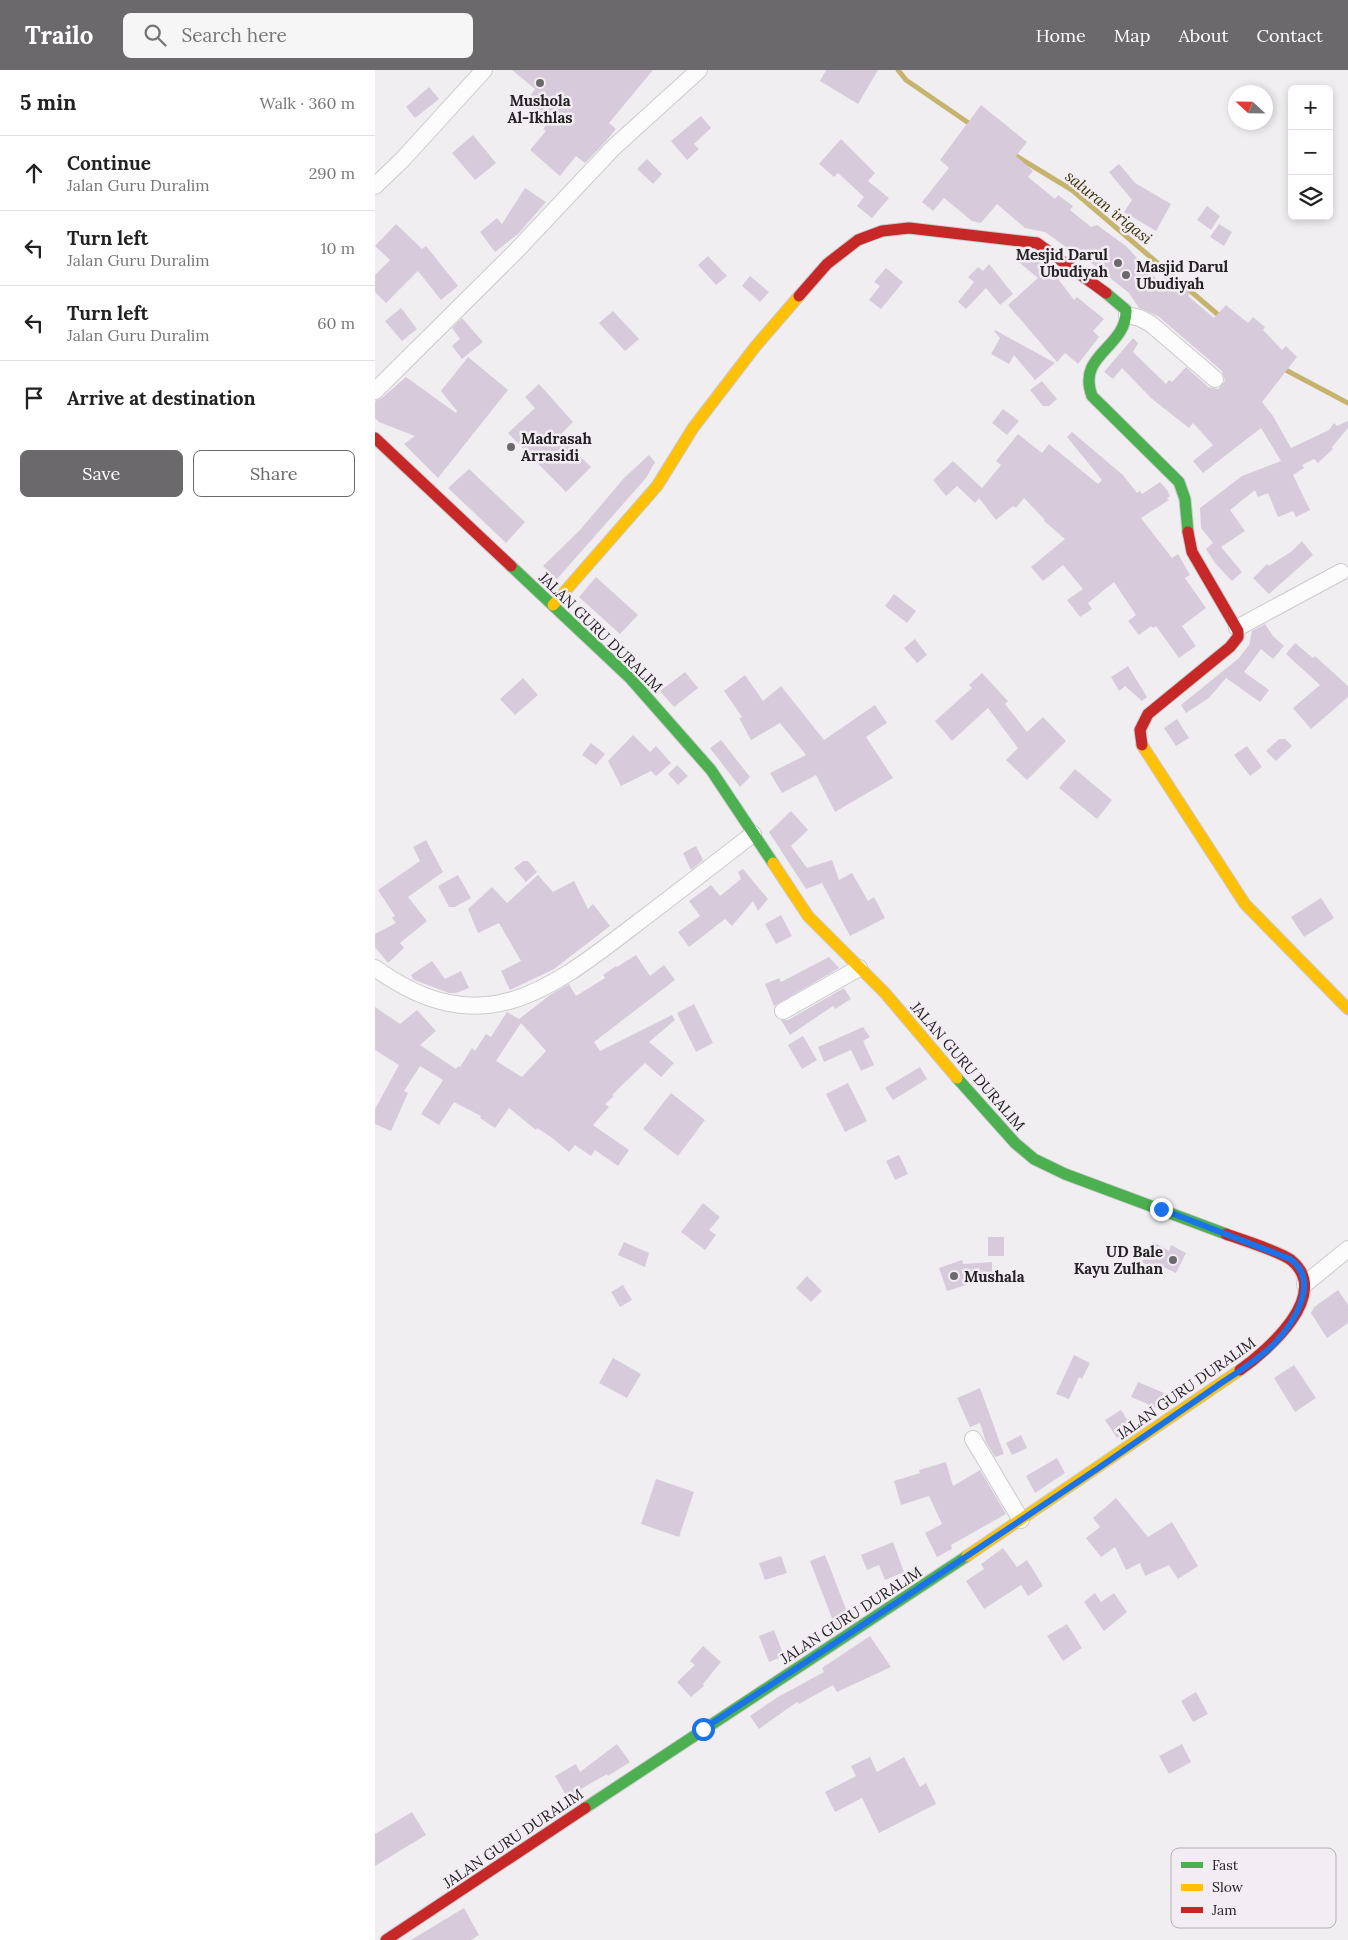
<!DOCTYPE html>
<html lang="en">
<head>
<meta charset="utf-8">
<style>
  :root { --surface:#fff; --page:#f6f6f6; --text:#222; --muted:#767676; --line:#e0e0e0; --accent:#6c696c }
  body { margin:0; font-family:Lora,serif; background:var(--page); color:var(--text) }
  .controls { position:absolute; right:15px; top:15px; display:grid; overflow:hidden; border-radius:8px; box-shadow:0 2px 8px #0003 }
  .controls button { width:45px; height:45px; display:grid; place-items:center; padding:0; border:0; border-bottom:1px solid var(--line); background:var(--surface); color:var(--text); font:25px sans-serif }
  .compass { position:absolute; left:853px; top:15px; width:45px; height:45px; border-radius:50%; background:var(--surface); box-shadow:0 2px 8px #0003; rotate:292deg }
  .stop { position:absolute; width:15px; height:15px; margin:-11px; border:4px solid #1a73e8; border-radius:50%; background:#fff }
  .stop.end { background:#1a73e8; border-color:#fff; box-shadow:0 1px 5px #0008 }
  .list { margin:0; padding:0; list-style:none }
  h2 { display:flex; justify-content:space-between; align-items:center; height:65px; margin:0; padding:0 20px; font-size:21px }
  h2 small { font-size:16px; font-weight:400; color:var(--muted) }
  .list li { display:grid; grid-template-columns:32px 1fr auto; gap:15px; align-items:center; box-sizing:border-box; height:75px; padding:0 20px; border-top:1px solid var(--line) }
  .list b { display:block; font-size:19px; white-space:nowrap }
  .list p { margin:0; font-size:16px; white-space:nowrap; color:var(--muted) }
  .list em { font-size:16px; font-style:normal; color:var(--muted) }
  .actions { display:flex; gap:10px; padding:15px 20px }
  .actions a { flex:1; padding:11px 0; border:1px solid var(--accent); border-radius:8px; text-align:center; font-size:18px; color:var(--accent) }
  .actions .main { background:var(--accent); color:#fff }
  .icon { flex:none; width:28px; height:28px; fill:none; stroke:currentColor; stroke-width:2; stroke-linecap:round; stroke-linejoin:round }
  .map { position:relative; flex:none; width:973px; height:1870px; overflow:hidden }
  header { display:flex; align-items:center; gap:30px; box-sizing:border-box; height:70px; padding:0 25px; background:var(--accent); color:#fff }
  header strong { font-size:24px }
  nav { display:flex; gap:28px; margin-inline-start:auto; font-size:18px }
  .search { width:350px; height:45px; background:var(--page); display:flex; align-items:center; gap:12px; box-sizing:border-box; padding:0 18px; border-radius:8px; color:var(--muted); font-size:19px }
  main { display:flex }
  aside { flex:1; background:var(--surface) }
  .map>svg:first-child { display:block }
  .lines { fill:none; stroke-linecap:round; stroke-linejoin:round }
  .stream { stroke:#c6b36e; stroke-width:5 }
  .building { fill:#d7cbdb; fill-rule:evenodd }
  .street-casing { stroke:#cccacc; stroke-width:18 }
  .fast-casing { stroke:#cccacc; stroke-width:13 }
  .slow-casing { stroke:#cccacc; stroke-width:13 }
  .jam-casing { stroke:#cccacc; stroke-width:13 }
  .street { stroke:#fdfcfd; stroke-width:16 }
  .fast { stroke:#4caf50; stroke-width:11 }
  .slow { stroke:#ffc107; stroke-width:11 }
  .jam { stroke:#c62828; stroke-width:11 }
  .route { stroke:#1a73e8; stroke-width:6 }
  .poi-dot { fill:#6c696c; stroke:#f2edf3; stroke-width:2 }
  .labels { text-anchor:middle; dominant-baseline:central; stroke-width:5; stroke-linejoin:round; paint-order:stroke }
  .poi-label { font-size:15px; font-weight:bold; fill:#242224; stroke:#f2edf3; text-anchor:start }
  .street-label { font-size:15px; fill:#242224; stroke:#f2edf3 }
  .water-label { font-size:16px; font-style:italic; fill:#3d3207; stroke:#f2edf3 }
  .key { fill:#f2edf3; stroke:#b4b0b5; stroke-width:1 }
  .key-label { font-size:14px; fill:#242224 }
</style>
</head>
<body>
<header>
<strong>Trailo</strong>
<div class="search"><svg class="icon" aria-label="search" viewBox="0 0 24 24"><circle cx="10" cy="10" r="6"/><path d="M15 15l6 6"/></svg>Search here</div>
<nav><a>Home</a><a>Map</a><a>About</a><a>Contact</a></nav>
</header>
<main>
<aside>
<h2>5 min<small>Walk · 360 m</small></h2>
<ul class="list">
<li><svg class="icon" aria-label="ahead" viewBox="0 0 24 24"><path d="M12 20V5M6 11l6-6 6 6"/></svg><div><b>Continue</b><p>Jalan Guru Duralim</p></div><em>290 m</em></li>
<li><svg class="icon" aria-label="left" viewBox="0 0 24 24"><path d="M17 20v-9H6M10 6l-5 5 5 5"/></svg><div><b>Turn left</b><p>Jalan Guru Duralim</p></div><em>10 m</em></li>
<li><svg class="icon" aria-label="left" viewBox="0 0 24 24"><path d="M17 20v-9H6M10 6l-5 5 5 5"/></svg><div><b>Turn left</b><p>Jalan Guru Duralim</p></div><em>60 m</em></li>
<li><svg class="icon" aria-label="arrive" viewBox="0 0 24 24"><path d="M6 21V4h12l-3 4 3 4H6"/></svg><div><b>Arrive at destination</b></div></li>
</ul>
<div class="actions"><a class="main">Save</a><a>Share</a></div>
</aside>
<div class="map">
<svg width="973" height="1870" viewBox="0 0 973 1870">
  <rect width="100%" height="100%" fill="#f1eef2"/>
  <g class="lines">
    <g class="stream">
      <path d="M523,0L531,10L598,56"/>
      <path d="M636,83L697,120L847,248"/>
      <path d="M907,298L973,333"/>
    </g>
  </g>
  <g class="building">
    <path d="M137,0H278L234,53L241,59L231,71L210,93L201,86L185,106L155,80L171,61L168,59L174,52L150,33L160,19Z"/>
    <path d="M451,0H503L483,34L445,11Z"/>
    <path d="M54,17L64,29L40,48L31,37Z"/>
    <path d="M606,35L652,72L641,86L658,101L653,107L680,129L683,125L698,136L695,140L716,157L722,155L751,176L784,212L792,203L815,224L813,226L839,248L851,235L873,253L878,247L890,257L888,260L907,280L911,276L922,287L887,332L898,346L916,378L954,360L959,353L962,356L973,351V358L957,377L958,379L943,393L939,389L927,395L929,398L918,405L935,440L921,447L918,441L903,447L893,423L883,427L880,420L855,440L870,461L846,477L867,502L857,511L840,493L831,479L838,473L826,458L825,438L867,406L906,391L886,358L828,403L818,391L838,375L818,353L814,358L776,328L747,298L738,309L729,302L758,268L763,273L758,282L791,314L794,310L797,312L811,297L833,317L843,319L850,311L847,301L783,246L764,238L754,223L700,180L698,182L670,162L650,158L622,134L606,153L597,151L569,128L558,141L547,132L574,98L565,90Z"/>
    <path d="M326,46L336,58L319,74L324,79L312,90L296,71Z"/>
    <path d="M98,65L121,93L100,110L77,83Z"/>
    <path d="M466,69L500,103L493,111L514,128L497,148L482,136L489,127L463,103L459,107L444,94Z"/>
    <path d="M272,89L287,104L278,114L262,99Z"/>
    <path d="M744,94L760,113L796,134L781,161L749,142L757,130L734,102Z"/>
    <path d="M150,118L171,132L143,164L120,182L105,162L122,148L127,154Z"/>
    <path d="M832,136L845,146L836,160L822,150Z"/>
    <path d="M21,154L47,179L51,176L83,216L66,230L43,201L11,233L0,222V205L15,190L0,176Z"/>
    <path d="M844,154L857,162L849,176L835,167Z"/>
    <path d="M644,185L657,186L678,202L699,230L702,227L729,249L718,261L724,267L703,294L690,283L682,292L633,235L663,208L640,189Z"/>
    <path d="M333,186L352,206L341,215L323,195Z"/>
    <path d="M614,194L638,224L625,235L611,218L591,239L583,232L599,212L593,207L603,197L608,201Z"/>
    <path d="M511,198L528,212L506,239L494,230L505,216L499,212Z"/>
    <path d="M375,206L394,222L385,232L367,216Z"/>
    <path d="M26,238L42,259L27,271L10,251Z"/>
    <path d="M238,241L264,269L250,281L224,253Z"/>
    <path d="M87,248L108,272L87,289L77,276L85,269L77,258Z"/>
    <path d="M619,261L620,260L680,293L660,310L639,285L634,294L616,284L625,268Z"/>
    <path d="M93,287L133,320L63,408L29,374L40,366L4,352L0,348V331L7,328L31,307L81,343L82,341L66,321Z"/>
    <path d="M667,311L682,329L674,336H668L655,320Z"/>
    <path d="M164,314L198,352L184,366L216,397L191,422L133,363L160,338L150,327Z"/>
    <path d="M628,339L644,351L632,365L617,353Z"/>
    <path d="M697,362L748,405L762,423L765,421L767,424L785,412L792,420L795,426L792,428L794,430L766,448L797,488L803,484L815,505L810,508L831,538L807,556L821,576L804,588L781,556L778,558L776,556L764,565L753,551L761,545L739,512L713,533L717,539L705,547L692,530L708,519L688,495L668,511L656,497L690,469L669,451L670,450L649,428L641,438L638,436L621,450L604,428L600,433L582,416L571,426L558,410L578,391L607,418L626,395L621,391L643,364L667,383L674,374L723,414L727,410L692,367Z"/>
    <path d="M274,385L280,392L271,408L182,509L168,496L205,460L249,408Z"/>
    <path d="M94,399L150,452L131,473L73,418Z"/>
    <path d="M927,471L938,485L894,524L878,508L892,494L894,496L917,481Z"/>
    <path d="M221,507L263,545L245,564L204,527Z"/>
    <path d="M519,524L541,541L532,553L510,536Z"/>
    <path d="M890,554L898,566L909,576L898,589L886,579L869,602L894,620L885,632L851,608L834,628L811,643L806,635L864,588L874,575L877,561Z"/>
    <path d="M540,569L552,585L542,593L529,578Z"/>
    <path d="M920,573L938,588L940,586L973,616V627L936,659L918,638L945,615L911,584Z"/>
    <path d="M753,596L772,627L767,631L750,616L744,621L736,607Z"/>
    <path d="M310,602L323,618L299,637L285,621Z"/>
    <path d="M607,603L633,631L630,634L652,662L668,647L691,671L652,710L631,690L643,678L613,638L577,671L560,651L597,618L594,615Z"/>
    <path d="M370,605L388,631L406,616L449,670L500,635L512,653L491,667L518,708L460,742L441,705L407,723L395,703L431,685L405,653L376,670L364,648L367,647L349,621Z"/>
    <path d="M148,608L163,625L140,645L125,629Z"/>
    <path d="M802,649L814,668L801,676L789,658Z"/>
    <path d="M258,665L275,682L281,676L296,693L281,706L276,701L246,716L233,691Z"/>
    <path d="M904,669H910L917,676L901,691L891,681Z"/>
    <path d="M346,670L375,707L365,717L335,678Z"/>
    <path d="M216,673L230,684L221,695L207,685Z"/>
    <path d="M872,676L887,697L875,706L859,685Z"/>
    <path d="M302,695L313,706L303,715L293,704Z"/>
    <path d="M700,699L737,730L722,749L684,718Z"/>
    <path d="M416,741L433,760L416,776L432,798L457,790L464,810L477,803L493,831L499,827L510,848L475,866L447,813L431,819L394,762Z"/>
    <path d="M51,770L68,802L33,827L52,851L25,873L29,878L13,893L0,877V864L21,853L17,848L20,846L3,820L45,791L38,777Z"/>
    <path d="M321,776L328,790L316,800L308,783Z"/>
    <path d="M148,791H153L162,802L151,812L139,798Z"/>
    <path d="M368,799L393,829L383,841L378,831L357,856L350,849L314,877L303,862L325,846L314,831L336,815L345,826L366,809L363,802Z"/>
    <path d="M83,805L96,828L80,837H74L63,816Z"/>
    <path d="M163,805L178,822L199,811L213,839L218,834L235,856L179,899L135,920L126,901L146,891L124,853L103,863L93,839L117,817L132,833Z"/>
    <path d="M946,828L959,848L929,867L916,847Z"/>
    <path d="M406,845L417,866L401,874L390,854Z"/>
    <path d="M261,885L275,906L289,895L300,910L219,972L225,981L297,945L300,950L274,972L299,993L286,1007L270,993L237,1025L239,1026L230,1034L234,1037L218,1055L254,1080L243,1096L220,1080L216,1086L200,1075L194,1082L176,1067L162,1058L161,1060L134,1038L120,1058L105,1048L106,1046L79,1032L64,1055L46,1044L68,1010L45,996L29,1021L33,1023L16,1061L0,1054V1039L24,995L0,980V937L25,954L42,940L61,961L45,975L81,999L83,996L85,997L97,978L100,981L111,964L116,967L132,942L144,949L175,925L194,914L201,926L230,908L228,905L241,896L242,897ZM146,953L171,981L147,1007L121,991Z"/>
    <path d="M454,887L464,898L399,936L390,914L404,908L406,912Z"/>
    <path d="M57,891L70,909L86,901L94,918L81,923H74L39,910L36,905Z"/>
    <path d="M469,918L476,929L460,939L458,936L415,965L406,950H413Z"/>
    <path d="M319,934L338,973L321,982L302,943Z"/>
    <path d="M488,957L495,967L488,971L499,995L486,1001L476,980L449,992L443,977Z"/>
    <path d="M428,966L442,990L427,999L413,975Z"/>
    <path d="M545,997L552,1009L518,1030L510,1018Z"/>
    <path d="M473,1013L492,1051L470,1062L451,1024Z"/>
    <path d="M296,1023L330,1050L303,1086L268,1059Z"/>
    <path d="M524,1085L533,1104L520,1110L511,1091Z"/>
    <path d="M328,1133L345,1147L334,1160L341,1165L330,1180L306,1162Z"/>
    <rect x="613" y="1167" width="16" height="19"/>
    <path d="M249,1172L274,1183L270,1197L243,1185Z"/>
    <path d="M778,1172L794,1181L796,1175L811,1183L801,1203L782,1194L779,1199L767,1192Z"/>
    <path d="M587,1190L588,1194L617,1192V1211L600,1212L572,1221L564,1198Z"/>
    <path d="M432,1206L447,1221L436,1232L421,1218Z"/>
    <path d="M248,1215L257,1230L245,1237L236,1222Z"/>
    <path d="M963,1220L973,1235V1253L952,1268L936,1243L939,1237Z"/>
    <path d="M699,1285L715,1293L707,1309L704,1307L694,1329L681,1324Z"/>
    <path d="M238,1288L266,1304L252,1328L224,1313Z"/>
    <path d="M919,1295L941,1328L920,1342L899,1308Z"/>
    <path d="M763,1312L789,1323L782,1338L756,1327Z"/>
    <path d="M605,1318L629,1384L620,1387L611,1372L605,1353L595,1357L582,1328Z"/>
    <path d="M746,1340L757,1357L742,1368L730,1350Z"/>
    <path d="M646,1365L652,1378L637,1385L631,1373Z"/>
    <path d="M682,1388L690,1403L660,1423L651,1406Z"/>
    <path d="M571,1392L578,1416L605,1400L631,1444L576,1475L577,1479L562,1487L550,1463L567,1454L554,1426L526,1435L519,1411L545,1403L544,1400Z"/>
    <path d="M281,1409L319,1422L304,1467L266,1454Z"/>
    <path d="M741,1428L773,1467L797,1452L823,1496L803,1509L794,1495L770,1506L765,1493L751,1500L740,1477L726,1487L711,1468L725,1457L718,1448Z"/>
    <path d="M518,1472L529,1502L510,1510L504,1495L492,1500L486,1485Z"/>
    <path d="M628,1478L642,1497L652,1490L668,1516L653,1526L646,1515L609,1539L591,1511L609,1499L606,1494Z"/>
    <path d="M450,1485L474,1547L460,1556L435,1491Z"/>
    <path d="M406,1486L412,1503L390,1510L384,1493Z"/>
    <path d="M720,1523L726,1532L739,1523L752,1542L729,1561L709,1532Z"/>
    <path d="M692,1554L707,1578L688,1591L672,1566Z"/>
    <path d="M399,1560L409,1586L394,1592L384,1566Z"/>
    <path d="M495,1566L516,1597L462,1622L458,1615L424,1634L422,1632L384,1659L375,1646L403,1627L449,1602L447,1598Z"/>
    <path d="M328,1576L346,1592L328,1614L329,1616L316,1627L302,1612L320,1595L315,1591Z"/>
    <path d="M821,1622L833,1644L818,1652L806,1631Z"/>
    <path d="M242,1674L255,1692L233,1706L232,1704L192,1727L180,1706L201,1694L205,1702Z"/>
    <path d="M807,1674L816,1692L794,1704L784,1686Z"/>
    <path d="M495,1687L502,1702L529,1687L545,1717L551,1713L561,1734L504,1763L487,1728L460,1742L450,1722L481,1706L476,1696Z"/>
    <path d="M37,1742L51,1765L0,1796V1764Z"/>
    <path d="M89,1838L104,1865L96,1870H36Z"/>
  </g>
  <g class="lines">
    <g class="street-casing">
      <g id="street">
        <path d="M0,116L28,89L109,0"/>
        <path d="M752,245L765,248L776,254L840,309"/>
        <path d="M0,321L142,180L238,78L324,0"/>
        <path d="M862,558L966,502"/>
        <path d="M0,898C104,973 170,924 257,857C298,826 338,795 378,764"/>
        <path d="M408,941L484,898"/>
        <path d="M930,1214L973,1179"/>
        <path d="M598,1369L646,1450"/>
      </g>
    </g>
    <g class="fast-casing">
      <g id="fast">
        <path d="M731,223L751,240C752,278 701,284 717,326L804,412L810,429L813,462"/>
        <path d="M136,496L255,608L336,700L398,793"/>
        <path d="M582,1008L640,1073L659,1089L690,1104L851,1164"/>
        <path d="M210,1738L592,1486"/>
      </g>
    </g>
    <g class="slow-casing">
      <g id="slow">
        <path d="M178,535L282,416L318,358L380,277L424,226"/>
        <path d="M767,675L870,834L973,939"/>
        <path d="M398,793L433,846L510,923L582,1008"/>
        <path d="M592,1486L865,1300"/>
      </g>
    </g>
    <g class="jam-casing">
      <g id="jam">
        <path d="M424,226L452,194L483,170L507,161L534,158L662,173L731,223"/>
        <path d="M0,368L136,496"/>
        <path d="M767,675L765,660L773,644L855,577L863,567V561L817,482L813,462"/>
        <path d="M851,1164C867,1170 904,1181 916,1190C958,1224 892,1281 865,1300"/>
        <path d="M11,1870L210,1738"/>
      </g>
    </g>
    <use href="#street" class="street"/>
    <use href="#fast" class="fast"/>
    <use href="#slow" class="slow"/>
    <use href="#jam" class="jam"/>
  </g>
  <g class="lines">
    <path class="route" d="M328,1659C461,1573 593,1486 725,1397C764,1370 803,1343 842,1316C861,1303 883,1290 899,1274C919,1253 946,1211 915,1189L786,1139"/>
  </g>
  <g class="poi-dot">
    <circle cx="165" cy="13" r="5"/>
    <circle cx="743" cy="193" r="5"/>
    <circle cx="751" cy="205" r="5"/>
    <circle cx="136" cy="377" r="5"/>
    <circle cx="798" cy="1190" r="5"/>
    <circle cx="579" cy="1206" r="5"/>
  </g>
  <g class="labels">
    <g class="poi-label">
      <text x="165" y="30" text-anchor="middle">Mushola<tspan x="165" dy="17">Al-Ikhlas</tspan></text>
      <text x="733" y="184" text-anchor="end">Mesjid Darul<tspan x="733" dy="17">Ubudiyah</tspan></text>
      <text x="761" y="196">Masjid Darul<tspan x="761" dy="17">Ubudiyah</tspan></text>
      <text x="146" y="368">Madrasah<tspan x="146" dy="17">Arrasidi</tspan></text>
      <text x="788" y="1181" text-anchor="end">UD Bale<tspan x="788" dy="17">Kayu Zulhan</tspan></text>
      <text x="589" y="1206">Mushala</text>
    </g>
    <g class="street-label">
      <text transform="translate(226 562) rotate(44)">JALAN GURU DURALIM</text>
      <text transform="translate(593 996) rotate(49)">JALAN GURU DURALIM</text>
      <text transform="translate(811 1318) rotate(-35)">JALAN GURU DURALIM</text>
      <text transform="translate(476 1545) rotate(-33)">JALAN GURU DURALIM</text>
      <text transform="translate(138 1768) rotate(-34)">JALAN GURU DURALIM</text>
    </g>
    <g class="water-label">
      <text transform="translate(734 137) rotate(39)">saluran irigasi</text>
    </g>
  </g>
  <rect x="796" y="1778" width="165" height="80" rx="8" class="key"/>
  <rect x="806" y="1792" width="22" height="6" fill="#4caf50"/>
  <rect x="806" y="1814" width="22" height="7" fill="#ffc107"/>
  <rect x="806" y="1837" width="22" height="6" fill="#c62828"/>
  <g class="key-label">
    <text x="837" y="1800">Fast</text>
    <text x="837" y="1822">Slow</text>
    <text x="837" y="1845">Jam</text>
  </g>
</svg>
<div class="controls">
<button>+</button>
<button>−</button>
<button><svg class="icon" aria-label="layers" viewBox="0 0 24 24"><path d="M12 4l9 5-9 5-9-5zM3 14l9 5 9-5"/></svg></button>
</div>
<svg class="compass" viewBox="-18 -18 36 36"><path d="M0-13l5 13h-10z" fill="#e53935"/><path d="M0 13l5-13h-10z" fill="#767676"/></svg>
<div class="stop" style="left:328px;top:1659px"></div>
<div class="stop end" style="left:786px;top:1139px"></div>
</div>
</main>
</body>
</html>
